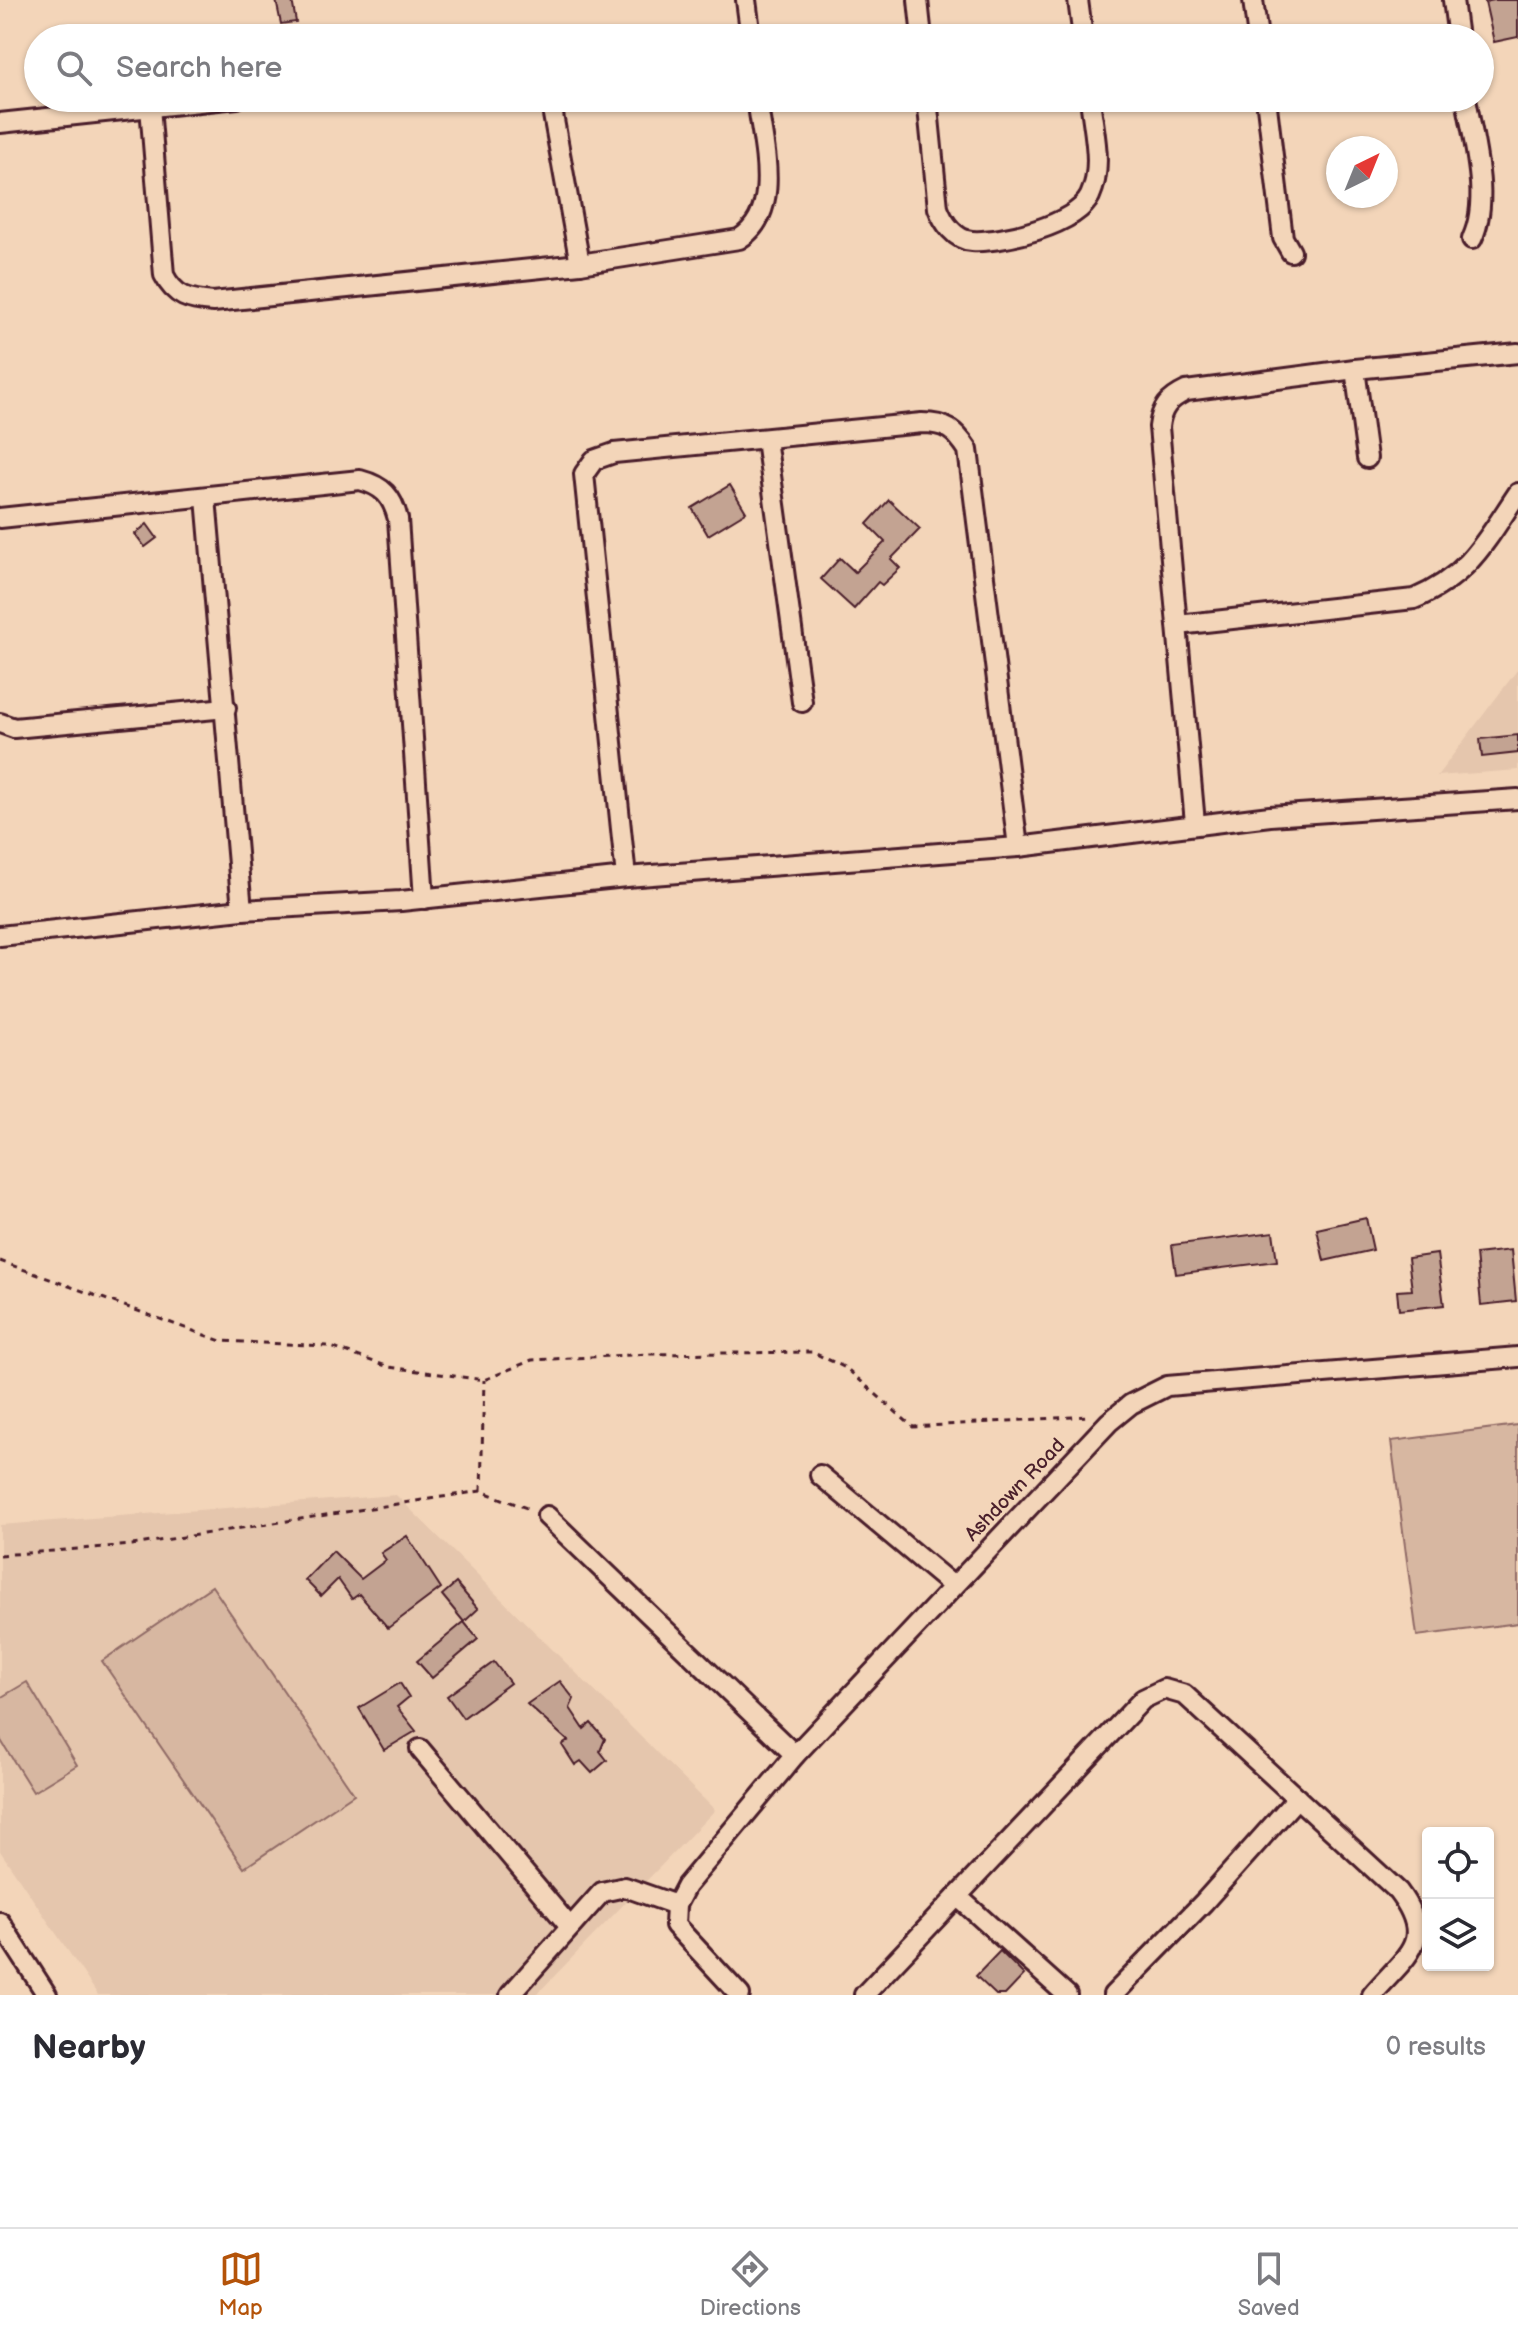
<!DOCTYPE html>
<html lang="en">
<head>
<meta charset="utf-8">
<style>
  :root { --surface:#fff; --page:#f2f2f3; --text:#2b2b33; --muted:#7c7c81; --line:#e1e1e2; --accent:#b45309 }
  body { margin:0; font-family:"Balsamiq Sans",sans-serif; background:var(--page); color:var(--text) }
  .controls { position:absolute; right:24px; bottom:24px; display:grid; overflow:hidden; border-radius:8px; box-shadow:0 2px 6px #0004 }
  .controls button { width:72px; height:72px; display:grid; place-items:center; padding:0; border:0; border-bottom:2px solid var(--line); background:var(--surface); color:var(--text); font:40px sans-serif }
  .compass { position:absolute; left:1326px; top:136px; width:72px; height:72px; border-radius:50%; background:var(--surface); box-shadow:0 2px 6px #0004; rotate:43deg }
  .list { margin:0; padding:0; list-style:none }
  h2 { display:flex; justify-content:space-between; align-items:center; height:104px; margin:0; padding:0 32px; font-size:34px }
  h2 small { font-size:26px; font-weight:400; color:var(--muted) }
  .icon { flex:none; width:44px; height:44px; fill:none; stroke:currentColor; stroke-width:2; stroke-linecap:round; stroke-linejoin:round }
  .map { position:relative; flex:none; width:1518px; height:1995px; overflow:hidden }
  .search { position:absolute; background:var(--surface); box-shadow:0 2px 6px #0004; left:24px; right:24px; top:24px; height:88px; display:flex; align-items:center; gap:20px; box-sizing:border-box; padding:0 28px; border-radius:44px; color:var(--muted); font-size:30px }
  .sheet { height:232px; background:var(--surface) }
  nav { display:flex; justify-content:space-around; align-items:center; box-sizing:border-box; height:112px; border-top:2px solid var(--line); background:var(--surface); font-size:22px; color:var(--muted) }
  nav a { display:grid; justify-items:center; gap:4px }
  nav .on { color:var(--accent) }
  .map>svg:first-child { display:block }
  .built { fill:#e5c6ad }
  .green { fill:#d7b7a1; stroke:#906b66; stroke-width:2 }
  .building { fill:#c3a392; stroke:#4a1f2b; stroke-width:2 }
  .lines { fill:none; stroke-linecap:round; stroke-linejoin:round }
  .minor-casing { stroke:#4a1f2b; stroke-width:24 }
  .path { stroke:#4a1f2b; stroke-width:3; stroke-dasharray:6 6; stroke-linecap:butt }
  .minor { stroke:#f3d5b9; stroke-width:18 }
  .labels { text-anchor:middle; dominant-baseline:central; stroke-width:6; stroke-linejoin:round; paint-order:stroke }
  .street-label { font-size:20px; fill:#4a1f2b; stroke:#f3d5b9 }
</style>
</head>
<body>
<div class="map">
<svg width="1518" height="1995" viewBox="0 0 1518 1995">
  <rect width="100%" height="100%" fill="#f3d5b9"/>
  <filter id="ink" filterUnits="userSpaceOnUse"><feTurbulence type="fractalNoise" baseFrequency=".0125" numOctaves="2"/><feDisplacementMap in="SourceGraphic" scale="16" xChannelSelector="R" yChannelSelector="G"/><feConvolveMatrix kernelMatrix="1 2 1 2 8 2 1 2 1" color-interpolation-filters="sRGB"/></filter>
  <g filter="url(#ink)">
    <g class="built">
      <path d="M1518,669V770L1437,776Z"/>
      <path d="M396,1495L715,1810L536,1995H98L0,1851V1525Z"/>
    </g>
    <g class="green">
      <path d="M1518,1425V1623L1417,1636L1391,1441Z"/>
      <path d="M212,1586L354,1794L244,1868L102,1661Z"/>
      <path d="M27,1682L77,1765L33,1792L0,1739V1698Z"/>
    </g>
    <g class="building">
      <path d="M276,0H292L296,22L281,24Z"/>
      <path d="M1494,0H1518V37L1494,42L1485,2Z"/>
      <path d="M730,485L746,512L708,535L692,508Z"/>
      <path d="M889,500L920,529L891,559L900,568L882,585L878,582L854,609L821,579L840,558L855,572L885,542L867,524Z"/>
      <path d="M147,524L157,538L145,547L135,534Z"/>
      <path d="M1518,735V753L1482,757L1480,739Z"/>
      <path d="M1366,1218L1373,1250L1324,1261L1317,1229Z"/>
      <path d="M1273,1232L1277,1261L1176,1274L1172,1245Z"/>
      <path d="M1511,1250L1516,1301L1481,1305L1476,1254Z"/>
      <path d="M1437,1254L1444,1305L1399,1310L1397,1291L1412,1290L1408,1258Z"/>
      <path d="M407,1536L441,1588L388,1628L359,1594L352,1599L338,1579L321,1596L305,1580L333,1551L361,1579L386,1560L381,1553Z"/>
      <path d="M456,1583L478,1609L464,1622L442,1595Z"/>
      <path d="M464,1622L478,1639L432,1678L417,1661Z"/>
      <path d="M494,1662L510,1683L463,1718L447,1696Z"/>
      <path d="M560,1681L574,1699L570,1708L584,1729L591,1723L605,1739L600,1751L607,1760L592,1773L581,1761L575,1765L562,1745L568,1741L527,1704Z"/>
      <path d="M400,1683L409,1697L397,1707L416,1731L384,1750L359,1708Z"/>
      <path d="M1000,1951L1024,1975L1005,1995H996L976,1976Z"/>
    </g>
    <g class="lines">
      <g class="minor-casing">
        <g id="minor">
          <path d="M746,0L751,38"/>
          <path d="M918,0L922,38"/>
          <path d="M1078,0L1083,38"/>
          <path d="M1253,0L1258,38"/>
          <path d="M1453,0L1458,38"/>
          <path d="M550,98L580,264"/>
          <path d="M927,98L938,208C943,222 955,240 972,241C1001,243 1076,225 1090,196C1104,166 1093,130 1090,98"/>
          <path d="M1266,98L1283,238L1291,252"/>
          <path d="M1466,98C1473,141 1491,198 1472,239"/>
          <path d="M150,107L164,275C175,297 189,300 213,302L580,264L739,239C784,211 762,143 757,98"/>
          <path d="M0,123L237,98"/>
          <path d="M1355,369L1367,458"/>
          <path d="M766,439L802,702"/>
          <path d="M206,498L242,910"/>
          <path d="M0,518L360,480C383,486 392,496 398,519L424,899"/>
          <path d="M1178,625L1414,599C1470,575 1485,542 1518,493"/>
          <path d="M0,723L14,728L226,708"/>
          <path d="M1195,823L1159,427C1161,408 1169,399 1186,391L1355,369L1518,353"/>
          <path d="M626,877L584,474L594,460L614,453L922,423C946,423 955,430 968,450L1018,847"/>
          <path d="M0,936L242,910L401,901L626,877L1018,847L1270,816L1518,799"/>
          <path d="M820,1475L953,1586"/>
          <path d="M547,1516L795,1755"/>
          <path d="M420,1749L570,1927"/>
          <path d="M957,1896L1067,1995"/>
          <path d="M0,1922L47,1995"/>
          <path d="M510,1995L602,1892L625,1887L676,1905"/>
          <path d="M740,1995L675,1925L676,1905L686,1886L795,1755L1109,1422L1131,1404L1167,1386L1518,1357"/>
          <path d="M864,1995L1143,1699L1164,1689L1185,1695L1398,1891C1436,1942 1407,1954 1372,1995"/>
          <path d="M1113,1995L1204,1902L1297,1798"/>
        </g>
      </g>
      <g class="path">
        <path d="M0,1261L221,1341L328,1346L389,1367L484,1380L532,1360L650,1354L812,1352L846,1368L913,1427L1089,1416"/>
        <path d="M481,1491L484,1380"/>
        <path d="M0,1555L132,1545L481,1491L532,1510"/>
      </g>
      <use href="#minor" class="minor"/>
    </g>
  </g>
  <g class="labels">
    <g class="street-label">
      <text transform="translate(1015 1490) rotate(-46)">Ashdown Road</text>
    </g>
  </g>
</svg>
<div class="controls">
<button><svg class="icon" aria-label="locate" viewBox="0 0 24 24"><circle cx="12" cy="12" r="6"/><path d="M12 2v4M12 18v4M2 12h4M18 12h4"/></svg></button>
<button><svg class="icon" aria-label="layers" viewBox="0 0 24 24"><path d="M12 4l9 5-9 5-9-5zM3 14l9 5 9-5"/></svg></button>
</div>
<svg class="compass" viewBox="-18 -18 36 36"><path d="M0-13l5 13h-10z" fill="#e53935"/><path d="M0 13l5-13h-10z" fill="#7c7c81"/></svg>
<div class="search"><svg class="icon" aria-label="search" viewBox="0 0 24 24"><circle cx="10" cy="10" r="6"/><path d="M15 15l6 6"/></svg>Search here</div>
</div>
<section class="sheet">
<h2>Nearby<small>0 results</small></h2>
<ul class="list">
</ul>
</section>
<nav>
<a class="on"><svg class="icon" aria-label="map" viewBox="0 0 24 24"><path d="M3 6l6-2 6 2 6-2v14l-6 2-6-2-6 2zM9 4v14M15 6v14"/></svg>Map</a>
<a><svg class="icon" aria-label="directions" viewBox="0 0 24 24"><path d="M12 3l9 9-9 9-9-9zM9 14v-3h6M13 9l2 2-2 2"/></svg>Directions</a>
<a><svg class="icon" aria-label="saved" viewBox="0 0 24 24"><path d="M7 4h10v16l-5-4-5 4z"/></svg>Saved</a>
</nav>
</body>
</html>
